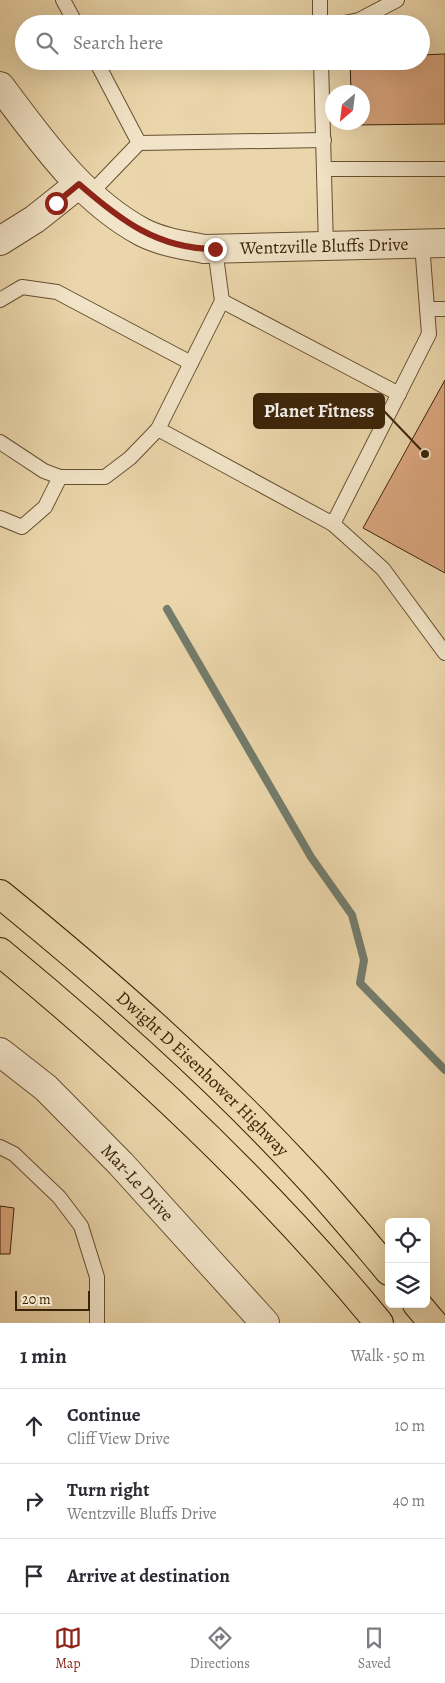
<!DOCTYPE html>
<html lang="en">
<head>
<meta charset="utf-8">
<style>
  :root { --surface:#fff; --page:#f2f2f3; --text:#2b2b33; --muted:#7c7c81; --line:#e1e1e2; --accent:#8f2418 }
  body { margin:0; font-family:Alegreya,serif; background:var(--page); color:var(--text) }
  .controls { position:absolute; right:15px; bottom:15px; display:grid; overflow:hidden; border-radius:8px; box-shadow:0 5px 20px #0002 }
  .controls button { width:45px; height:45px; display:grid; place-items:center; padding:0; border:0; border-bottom:1px solid var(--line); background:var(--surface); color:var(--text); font:25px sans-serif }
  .compass { position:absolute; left:325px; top:85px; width:45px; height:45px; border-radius:50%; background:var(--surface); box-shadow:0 5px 20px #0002; rotate:208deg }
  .scale { position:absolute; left:15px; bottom:12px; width:75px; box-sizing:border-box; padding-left:5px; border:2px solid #3a2307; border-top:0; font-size:14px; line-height:18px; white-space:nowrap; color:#3a2307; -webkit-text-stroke:4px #f2e4c8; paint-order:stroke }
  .stop { position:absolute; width:15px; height:15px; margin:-11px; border:4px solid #8f2418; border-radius:50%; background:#fff }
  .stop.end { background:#8f2418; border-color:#fff; box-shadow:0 1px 5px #0008 }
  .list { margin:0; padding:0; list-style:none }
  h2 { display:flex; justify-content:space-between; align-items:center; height:65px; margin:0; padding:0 20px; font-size:21px }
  h2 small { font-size:16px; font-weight:400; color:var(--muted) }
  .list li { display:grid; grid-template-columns:32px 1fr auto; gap:15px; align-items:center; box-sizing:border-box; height:75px; padding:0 20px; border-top:1px solid var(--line) }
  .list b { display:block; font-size:19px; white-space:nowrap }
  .list p { margin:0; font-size:16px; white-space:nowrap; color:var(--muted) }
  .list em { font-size:16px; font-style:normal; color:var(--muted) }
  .icon { flex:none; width:28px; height:28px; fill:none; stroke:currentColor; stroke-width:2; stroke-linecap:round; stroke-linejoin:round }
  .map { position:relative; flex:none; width:445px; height:1323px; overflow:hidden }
  .search { position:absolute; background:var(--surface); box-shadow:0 5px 20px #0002; left:15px; right:15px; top:15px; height:55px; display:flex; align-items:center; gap:12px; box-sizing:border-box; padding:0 18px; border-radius:28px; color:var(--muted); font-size:19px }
  .sheet { height:290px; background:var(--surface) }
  nav { display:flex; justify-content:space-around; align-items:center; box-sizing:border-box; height:70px; border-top:1px solid var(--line); background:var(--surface); font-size:14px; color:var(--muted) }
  nav a { display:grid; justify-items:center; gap:2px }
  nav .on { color:var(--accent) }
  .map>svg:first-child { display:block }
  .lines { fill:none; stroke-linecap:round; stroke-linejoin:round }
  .stream { stroke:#737c6c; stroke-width:8 }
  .building { fill:#dba67f; stroke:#3a2307 }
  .service-casing { stroke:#665030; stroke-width:16 }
  .minor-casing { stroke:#665030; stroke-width:30 }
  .tertiary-casing { stroke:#665030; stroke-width:30 }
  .motorway-casing { stroke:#3a2307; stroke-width:30 }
  .service { stroke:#f2e4c8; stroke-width:14 }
  .minor { stroke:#f2e4c8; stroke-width:28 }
  .tertiary { stroke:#f2e4c8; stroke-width:28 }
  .motorway { stroke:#ebd6ab; stroke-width:28 }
  .route { stroke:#8f2418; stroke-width:6 }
  .labels { text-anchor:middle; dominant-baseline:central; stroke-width:5; stroke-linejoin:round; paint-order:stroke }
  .street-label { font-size:18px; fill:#3a2307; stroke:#f2e4c8 }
  .leader { fill:none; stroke:#3a2307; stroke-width:2 }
  .callout-dot { fill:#3a2307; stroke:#f2e4c8; stroke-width:2 }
  .callout { fill:#3a2307; stroke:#3a2307; stroke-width:2 }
  .callout-label { font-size:19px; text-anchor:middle; font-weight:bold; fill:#fff }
</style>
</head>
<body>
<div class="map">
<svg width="445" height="1323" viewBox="0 0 445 1323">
  <rect width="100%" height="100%" fill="#ebd6ab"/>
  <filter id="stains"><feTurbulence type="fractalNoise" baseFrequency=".004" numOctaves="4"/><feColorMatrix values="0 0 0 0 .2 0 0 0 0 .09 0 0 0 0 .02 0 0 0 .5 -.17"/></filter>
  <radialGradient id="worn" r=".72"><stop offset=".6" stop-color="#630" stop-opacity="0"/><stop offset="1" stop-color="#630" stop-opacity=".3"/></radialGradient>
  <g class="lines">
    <path class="stream" d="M167,609L311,857L352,915L364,960L360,983L445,1070"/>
  </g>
  <g class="building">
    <path d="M445,54V124L352,125V122H362V92H351L350,61H421V55Z"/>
    <path d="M445,380V573L363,528Z"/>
    <path d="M0,1206L14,1208L10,1254H0Z"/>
  </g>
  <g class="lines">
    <g class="service-casing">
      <g id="service">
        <path d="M63,0L76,24"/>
        <path d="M320,0V24"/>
        <path d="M339,24L359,20L397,0"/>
        <path d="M96,61L139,143L324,140"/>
        <path d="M321,61L326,247"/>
        <path d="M324,169H445"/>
        <path d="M90,194L139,143"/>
        <path d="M215,249L222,301L158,429L333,524L429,334L422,244"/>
        <path d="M0,300L22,287L57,292L191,363"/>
        <path d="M222,301L399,394"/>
        <path d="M427,309H445"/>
        <path d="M0,442L44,471L60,477H105L130,458L158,429"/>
        <path d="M0,518L22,527L45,507L60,477"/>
        <path d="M333,524L383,569L445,653"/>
        <path d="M0,1147L14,1154L59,1197L81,1226L97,1277V1323"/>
      </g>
    </g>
    <g class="minor-casing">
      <g id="minor">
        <path id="s1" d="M0,86C41,140 81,199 142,232C161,242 184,245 204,249L445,243"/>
        <path d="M0,241L35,219L79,184"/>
      </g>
    </g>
    <g class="tertiary-casing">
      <g id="tertiary">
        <path id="s2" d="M0,1052L46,1088L121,1164L265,1323"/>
      </g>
    </g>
    <g class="motorway-casing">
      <g id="motorway">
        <path id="s3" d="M0,894C108,982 213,1074 307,1176C336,1207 362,1239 389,1271"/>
        <path d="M0,952C136,1064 267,1186 379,1323"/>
        <path d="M417,1304L433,1323"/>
      </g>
    </g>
    <use href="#service" class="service"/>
    <use href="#minor" class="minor"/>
    <use href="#tertiary" class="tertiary"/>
    <use href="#motorway" class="motorway"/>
  </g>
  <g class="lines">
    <path class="route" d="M56,203L79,184C120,220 158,249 215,249"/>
  </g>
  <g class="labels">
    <g class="street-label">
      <text stroke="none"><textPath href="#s1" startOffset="390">Wentzville Bluffs Drive</textPath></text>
      <text stroke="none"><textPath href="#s3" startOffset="271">Dwight D Eisenhower Highway</textPath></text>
      <text stroke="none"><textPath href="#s2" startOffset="190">Mar-Le Drive</textPath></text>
    </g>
  </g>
  <path class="leader" d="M425 454L384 411"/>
  <circle class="callout-dot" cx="425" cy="454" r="5"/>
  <rect class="callout" x="254" y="394" width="130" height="34" rx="5"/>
  <g class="callout-label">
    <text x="319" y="417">Planet Fitness</text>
  </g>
  <rect width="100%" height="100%" filter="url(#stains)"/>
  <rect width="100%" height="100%" fill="url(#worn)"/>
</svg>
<div class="controls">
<button><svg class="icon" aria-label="locate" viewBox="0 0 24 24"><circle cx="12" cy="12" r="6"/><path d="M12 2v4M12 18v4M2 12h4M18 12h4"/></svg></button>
<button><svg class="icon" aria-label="layers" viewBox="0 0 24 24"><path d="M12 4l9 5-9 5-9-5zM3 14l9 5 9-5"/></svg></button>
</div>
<svg class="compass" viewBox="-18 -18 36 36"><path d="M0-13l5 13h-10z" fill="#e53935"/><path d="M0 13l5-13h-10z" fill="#7c7c81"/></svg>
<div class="scale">20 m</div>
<div class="stop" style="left:56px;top:203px"></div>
<div class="stop end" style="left:215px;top:249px"></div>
<div class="search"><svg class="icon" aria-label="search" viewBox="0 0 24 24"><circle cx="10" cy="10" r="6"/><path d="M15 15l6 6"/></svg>Search here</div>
</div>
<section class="sheet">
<h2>1 min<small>Walk · 50 m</small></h2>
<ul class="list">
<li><svg class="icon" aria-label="ahead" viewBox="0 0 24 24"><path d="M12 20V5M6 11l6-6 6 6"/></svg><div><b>Continue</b><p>Cliff View Drive</p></div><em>10 m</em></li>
<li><svg class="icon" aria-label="right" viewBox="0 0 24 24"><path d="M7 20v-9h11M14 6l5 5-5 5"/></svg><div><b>Turn right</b><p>Wentzville Bluffs Drive</p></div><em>40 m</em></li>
<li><svg class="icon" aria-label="arrive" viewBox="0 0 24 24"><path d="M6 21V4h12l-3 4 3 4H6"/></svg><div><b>Arrive at destination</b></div></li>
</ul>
</section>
<nav>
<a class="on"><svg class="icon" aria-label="map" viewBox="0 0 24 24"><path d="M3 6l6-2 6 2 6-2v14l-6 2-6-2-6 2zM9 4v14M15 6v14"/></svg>Map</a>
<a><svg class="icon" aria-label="directions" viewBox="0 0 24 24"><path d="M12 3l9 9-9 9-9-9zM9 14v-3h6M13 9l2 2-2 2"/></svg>Directions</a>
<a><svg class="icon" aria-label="saved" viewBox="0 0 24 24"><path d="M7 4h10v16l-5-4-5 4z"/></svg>Saved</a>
</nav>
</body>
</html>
